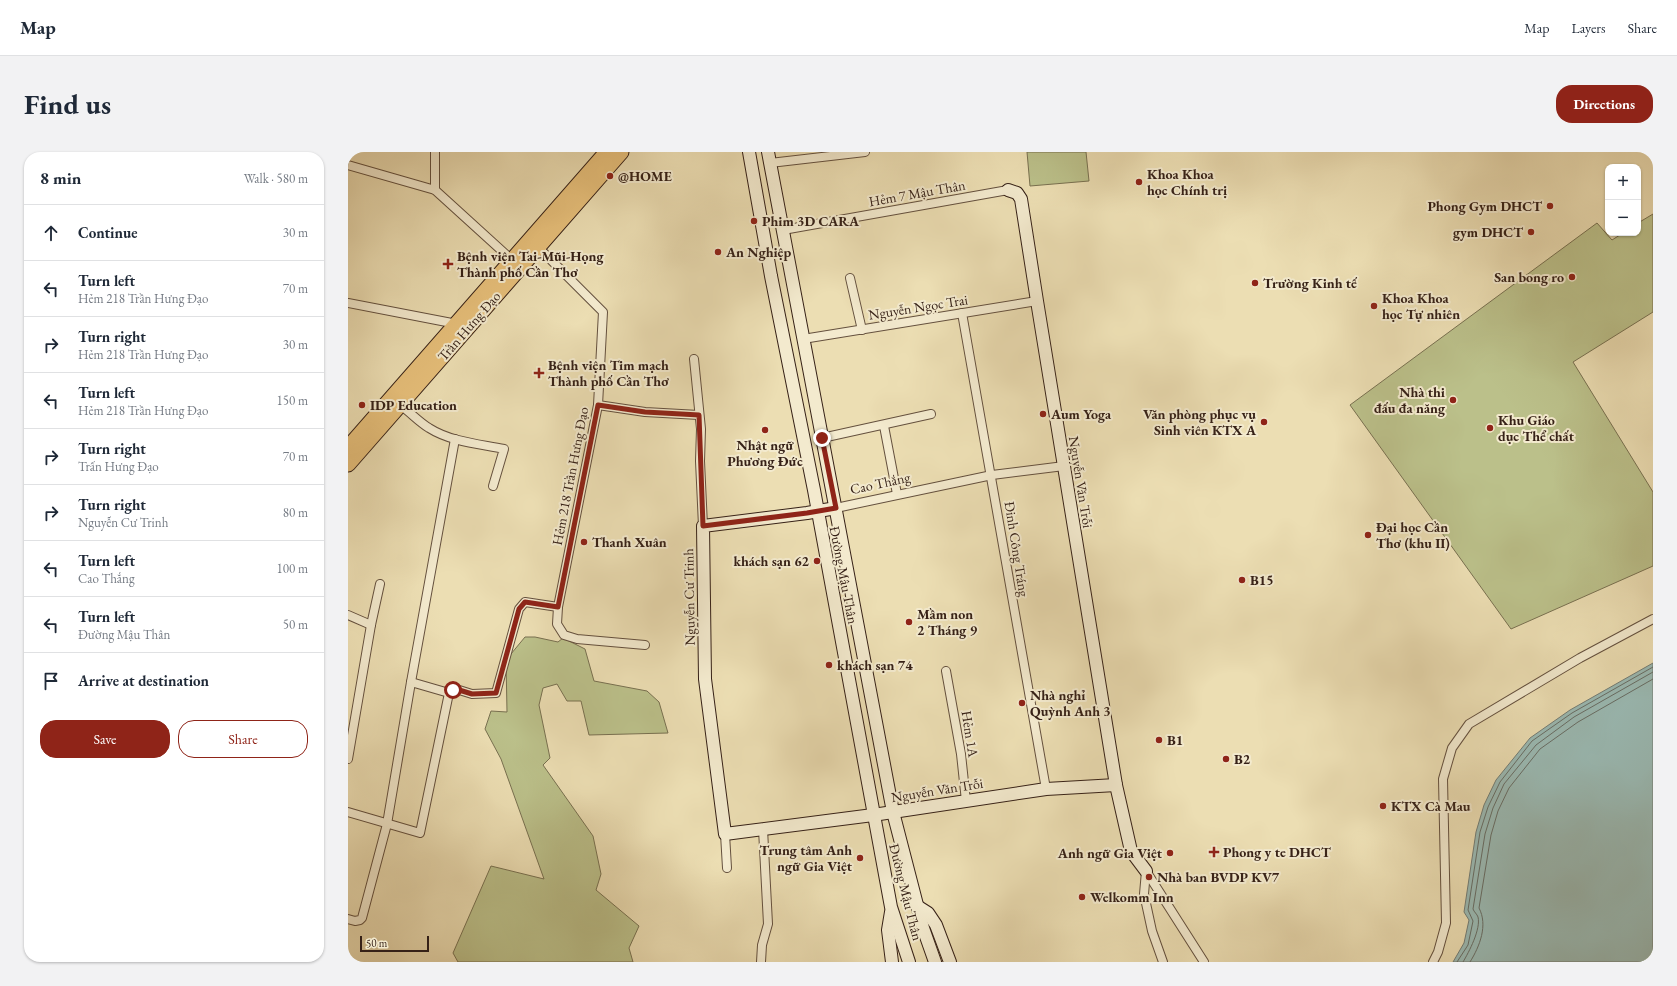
<!DOCTYPE html>
<html lang="en">
<head>
<meta charset="utf-8">
<style>
  :root { --surface:#fff; --page:#f2f2f3; --text:#1f2937; --muted:#747a83; --line:#e0e1e3; --accent:#8f2418 }
  body { margin:0; font-family:"EB Garamond",serif; background:var(--page); color:var(--text) }
  .controls { position:absolute; right:12px; top:12px; display:grid; overflow:hidden; border-radius:8px; box-shadow:0 1px 3px #0004 }
  .controls button { width:36px; height:36px; display:grid; place-items:center; padding:0; border:0; border-bottom:1px solid var(--line); background:var(--surface); color:var(--text); font:20px sans-serif }
  .scale { position:absolute; left:12px; bottom:10px; width:69px; box-sizing:border-box; padding-left:4px; border:2px solid #362117; border-top:0; font-size:11px; line-height:14px; white-space:nowrap; color:#362117; -webkit-text-stroke:3px #f3eace; paint-order:stroke }
  .stop { position:absolute; width:12px; height:12px; margin:-9px; border:3px solid #8f2418; border-radius:50%; background:#fff }
  .stop.end { background:#8f2418; border-color:#fff; box-shadow:0 1px 4px #0008 }
  .list { margin:0; padding:0; list-style:none }
  h2 { display:flex; justify-content:space-between; align-items:center; height:52px; margin:0; padding:0 16px; font-size:17px }
  h2 small { font-size:13px; font-weight:400; color:var(--muted) }
  .list li { display:grid; grid-template-columns:26px 1fr auto; gap:12px; align-items:center; box-sizing:border-box; height:56px; padding:0 16px; border-top:1px solid var(--line) }
  .list b { display:block; font-size:15px; white-space:nowrap }
  .list p { margin:0; font-size:13px; white-space:nowrap; color:var(--muted) }
  .list em { font-size:13px; font-style:normal; color:var(--muted) }
  .actions { display:flex; gap:8px; padding:12px 16px }
  .actions a { flex:1; padding:9px 0; border:1px solid var(--accent); border-radius:16px; text-align:center; font-size:14px; color:var(--accent) }
  .actions .main { background:var(--accent); color:#fff }
  .icon { flex:none; width:22px; height:22px; fill:none; stroke:currentColor; stroke-width:2; stroke-linecap:round; stroke-linejoin:round }
  .map { position:relative; flex:none; width:1305px; height:810px; overflow:hidden; border-radius:16px }
  header { display:flex; align-items:center; gap:24px; box-sizing:border-box; height:56px; padding:0 20px; background:var(--surface); border-bottom:1px solid var(--line) }
  header strong { font-size:19px }
  nav { display:flex; gap:22px; margin-inline-start:auto; font-size:14px }
  .intro { display:flex; align-items:center; justify-content:space-between; box-sizing:border-box; height:96px; padding:0 24px }
  h1 { margin:0; font-size:28px }
  .button { padding:10px 18px; border-radius:16px; background:var(--accent); color:#fff; font-size:14px; font-weight:700 }
  main { display:flex; gap:24px; padding:0 24px }
  aside { flex:1; background:var(--surface); border-radius:16px; box-shadow:0 1px 3px #0004 }
  .map>svg:first-child { display:block }
  .green { fill:#bbc08a; stroke:#787050 }
  .water { fill:#9bbbb5; stroke:#737d76 }
  .lines { fill:none; stroke-linecap:round; stroke-linejoin:round }
  .shore { stroke:#686e66; stroke-width:1 }
  .street-casing { stroke:#64503e; stroke-width:10 }
  .secondary-casing { stroke:#362117; stroke-width:14 }
  .highway-casing { stroke:#362117; stroke-width:17 }
  .street { stroke:#f3eace; stroke-width:8 }
  .secondary { stroke:#f3eace; stroke-width:12 }
  .highway { stroke:#e6bf7a; stroke-width:15 }
  .route { stroke:#8f2418; stroke-width:5 }
  .poi-dot { fill:#8f2418; stroke:#f3eace; stroke-width:1.5 }
  .labels { text-anchor:middle; dominant-baseline:central; stroke-width:4; stroke-linejoin:round; paint-order:stroke }
  .poi-label { font-size:14px; font-weight:bold; fill:#362117; stroke:#f3eace; text-anchor:start }
  .street-label { font-size:14px; fill:#362117; stroke:#f3eace }
</style>
</head>
<body>
<header>
<strong>Map</strong>
<nav><a>Map</a><a>Layers</a><a>Share</a></nav>
</header>
<div class="intro"><h1>Find us</h1><a class="button">Directions</a></div>
<main>
<aside>
<h2>8 min<small>Walk · 580 m</small></h2>
<ul class="list">
<li><svg class="icon" aria-label="ahead" viewBox="0 0 24 24"><path d="M12 20V5M6 11l6-6 6 6"/></svg><div><b>Continue</b></div><em>30 m</em></li>
<li><svg class="icon" aria-label="left" viewBox="0 0 24 24"><path d="M17 20v-9H6M10 6l-5 5 5 5"/></svg><div><b>Turn left</b><p>Hẻm 218 Trần Hưng Đạo</p></div><em>70 m</em></li>
<li><svg class="icon" aria-label="right" viewBox="0 0 24 24"><path d="M7 20v-9h11M14 6l5 5-5 5"/></svg><div><b>Turn right</b><p>Hẻm 218 Trần Hưng Đạo</p></div><em>30 m</em></li>
<li><svg class="icon" aria-label="left" viewBox="0 0 24 24"><path d="M17 20v-9H6M10 6l-5 5 5 5"/></svg><div><b>Turn left</b><p>Hẻm 218 Trần Hưng Đạo</p></div><em>150 m</em></li>
<li><svg class="icon" aria-label="right" viewBox="0 0 24 24"><path d="M7 20v-9h11M14 6l5 5-5 5"/></svg><div><b>Turn right</b><p>Trấn Hưng Đạo</p></div><em>70 m</em></li>
<li><svg class="icon" aria-label="right" viewBox="0 0 24 24"><path d="M7 20v-9h11M14 6l5 5-5 5"/></svg><div><b>Turn right</b><p>Nguyễn Cư Trinh</p></div><em>80 m</em></li>
<li><svg class="icon" aria-label="left" viewBox="0 0 24 24"><path d="M17 20v-9H6M10 6l-5 5 5 5"/></svg><div><b>Turn left</b><p>Cao Thắng</p></div><em>100 m</em></li>
<li><svg class="icon" aria-label="left" viewBox="0 0 24 24"><path d="M17 20v-9H6M10 6l-5 5 5 5"/></svg><div><b>Turn left</b><p>Đường Mậu Thân</p></div><em>50 m</em></li>
<li><svg class="icon" aria-label="arrive" viewBox="0 0 24 24"><path d="M6 21V4h12l-3 4 3 4H6"/></svg><div><b>Arrive at destination</b></div></li>
</ul>
<div class="actions"><a class="main">Save</a><a>Share</a></div>
</aside>
<div class="map">
<svg width="1305" height="810" viewBox="0 0 1305 810">
  <rect width="100%" height="100%" fill="#ecdeb3"/>
  <filter id="stains"><feTurbulence type="fractalNoise" baseFrequency=".005" numOctaves="4"/><feColorMatrix values="0 0 0 0 .2 0 0 0 0 .09 0 0 0 0 .02 0 0 0 .5 -.17"/></filter>
  <radialGradient id="worn" r=".72"><stop offset=".6" stop-color="#630" stop-opacity="0"/><stop offset="1" stop-color="#630" stop-opacity=".3"/></radialGradient>
  <g class="green">
    <path d="M679,0H738L741,29L682,34Z"/>
    <path d="M1305,62V160L1225,210L1305,340V414L1163,477L1002,253L1249,71L1264,88L1275,81H1290V71Z"/>
    <path d="M177,485H187L210,490L215,486L237,497L246,529L299,539L311,550L320,581L241,583L233,549H219L209,532L195,536L191,553L202,606L195,613L245,684L253,722L248,738L291,774L281,796L285,810H110L105,801L143,714L196,727L153,607L137,577L143,559L159,560L158,508Z"/>
  </g>
  <path class="water" d="M1305,511V804L1294,810H1105L1116,791L1121,768L1116,760L1128,680L1136,653L1148,628L1182,586L1222,558Z"/>
  <g class="lines">
    <g class="shore">
      <path d="M1109,810L1120,793L1125,769L1120,758L1132,680L1140,655L1152,630L1184,589L1224,561L1305,515"/>
      <path d="M1115,810C1121,800 1133,777 1130,765C1129,762 1126,760 1125,757L1137,682L1145,656L1156,632L1188,593L1226,565L1305,520"/>
      <path d="M1122,810C1132,794 1140,773 1131,756L1143,683L1150,659L1161,636L1192,597L1230,570L1305,527"/>
    </g>
    <g class="street-casing">
      <g id="street">
        <path d="M422,11L517,0"/>
        <path d="M0,13L87,38L164,108"/>
        <path d="M87,38V0"/>
        <path d="M435,78L660,38"/>
        <path d="M502,126L514,178"/>
        <path d="M0,151L109,172"/>
        <path d="M614,161L698,637"/>
        <path d="M455,187L689,149"/>
        <path d="M346,207L353,277L352,309L355,374"/>
        <path d="M52,253C62,260 71,270 81,276C103,290 132,292 156,297L145,334"/>
        <path d="M250,253L297,260L351,263"/>
        <path d="M536,274L549,342"/>
        <path d="M474,286L583,262"/>
        <path d="M488,356L644,323L716,314"/>
        <path d="M210,455L209,472L216,483L229,487L297,493"/>
        <path d="M0,463L23,473"/>
        <path d="M598,519L613,602L618,649"/>
        <path d="M63,530L101,541L108,537L124,542L148,541L171,457L177,450L210,455L250,253L255,160L190,95"/>
        <path d="M0,607L23,473L32,432"/>
        <path d="M0,660L72,681L101,541"/>
        <path d="M377,682L379,716"/>
        <path d="M798,719L856,810"/>
        <path d="M798,719L796,742L804,779L815,810"/>
        <path d="M0,767L7,769L12,768L14,766L39,672L63,530L107,287"/>
        <path d="M413,810L414,793L420,772L415,677"/>
        <path d="M1085,810L1090,800L1098,771L1095,627L1104,596L1121,572L1232,506L1305,467"/>
      </g>
    </g>
    <g class="secondary-casing">
      <g id="secondary">
        <path d="M401,0L423,124L466,338L543,755L561,810"/>
        <path d="M420,0L545,660L575,776L587,810"/>
        <path d="M660,38L669,41L673,47L689,149L768,633L783,699L798,719"/>
        <path d="M488,356L459,361L355,374L357,527L377,682L525,663L698,637L768,633"/>
        <path d="M569,754L580,761L588,773L602,810"/>
        <path d="M543,760L540,778L544,810"/>
      </g>
    </g>
    <g class="highway-casing">
      <g id="highway">
        <path d="M0,296L259,0"/>
        <path d="M0,312L273,0"/>
      </g>
    </g>
    <use href="#street" class="street"/>
    <use href="#secondary" class="secondary"/>
    <use href="#highway" class="highway"/>
  </g>
  <g class="lines">
    <path class="route" d="M105,538L108,537L124,542L148,541L171,457L177,450L210,455L250,253L297,260L351,263L355,374L459,361L488,356L474,286"/>
  </g>
  <g class="poi-dot">
    <circle cx="262" cy="24" r="4"/>
    <circle cx="791" cy="30" r="4"/>
    <circle cx="1202" cy="54" r="4"/>
    <circle cx="406" cy="69" r="4"/>
    <circle cx="1183" cy="80" r="4"/>
    <circle cx="370" cy="100" r="4"/>
    <path d="M98 106h4v4h4v4h-4v4h-4v-4h-4v-4h4z"/>
    <circle cx="1224" cy="125" r="4"/>
    <circle cx="907" cy="131" r="4"/>
    <circle cx="1026" cy="154" r="4"/>
    <path d="M189 215h4v4h4v4h-4v4h-4v-4h-4v-4h4z"/>
    <circle cx="1105" cy="248" r="4"/>
    <circle cx="14" cy="253" r="4"/>
    <circle cx="695" cy="262" r="4"/>
    <circle cx="916" cy="270" r="4"/>
    <circle cx="1142" cy="276" r="4"/>
    <circle cx="417" cy="278" r="4"/>
    <circle cx="1020" cy="383" r="4"/>
    <circle cx="236" cy="390" r="4"/>
    <circle cx="469" cy="409" r="4"/>
    <circle cx="894" cy="428" r="4"/>
    <circle cx="561" cy="470" r="4"/>
    <circle cx="481" cy="513" r="4"/>
    <circle cx="674" cy="551" r="4"/>
    <circle cx="811" cy="588" r="4"/>
    <circle cx="878" cy="607" r="4"/>
    <circle cx="1035" cy="654" r="4"/>
    <path d="M864 694h4v4h4v4h-4v4h-4v-4h-4v-4h4z"/>
    <circle cx="822" cy="701" r="4"/>
    <circle cx="512" cy="706" r="4"/>
    <circle cx="801" cy="725" r="4"/>
    <circle cx="734" cy="745" r="4"/>
  </g>
  <g class="labels">
    <g class="poi-label">
      <text x="799" y="22">Khoa Khoa<tspan x="799" dy="16">học Chính trị</tspan></text>
      <text x="270" y="24">@HOME</text>
      <text x="1194" y="54" text-anchor="end">Phong Gym DHCT</text>
      <text x="414" y="69">Phim 3D CARA</text>
      <text x="1175" y="80" text-anchor="end">gym DHCT</text>
      <text x="378" y="100">An Nghiệp</text>
      <text x="109" y="104">Bệnh viện Tai-Mũi-Họng<tspan x="109" dy="16">Thành phố Cần Thơ</tspan></text>
      <text x="1216" y="125" text-anchor="end">San bong ro</text>
      <text x="915" y="131">Trường Kinh tế</text>
      <text x="1034" y="146">Khoa Khoa<tspan x="1034" dy="16">học Tự nhiên</tspan></text>
      <text x="200" y="213">Bệnh viện Tim mạch<tspan x="200" dy="16">Thành phố Cần Thơ</tspan></text>
      <text x="1097" y="240" text-anchor="end">Nhà thi<tspan x="1097" dy="16">đấu đa năng</tspan></text>
      <text x="22" y="253">IDP Education</text>
      <text x="703" y="262">Aum Yoga</text>
      <text x="908" y="262" text-anchor="end">Văn phòng phục vụ<tspan x="908" dy="16">Sinh viên KTX A</tspan></text>
      <text x="1150" y="268">Khu Giáo<tspan x="1150" dy="16">dục Thể chất</tspan></text>
      <text x="417" y="293" text-anchor="middle">Nhật ngữ<tspan x="417" dy="16">Phương Đức</tspan></text>
      <text x="1028" y="375">Đại học Cần<tspan x="1028" dy="16">Thơ (khu II)</tspan></text>
      <text x="244" y="390">Thanh Xuân</text>
      <text x="461" y="409" text-anchor="end">khách sạn 62</text>
      <text x="902" y="428">B15</text>
      <text x="569" y="462">Mầm non<tspan x="569" dy="16">2 Tháng 9</tspan></text>
      <text x="489" y="513">khách sạn 74</text>
      <text x="682" y="543">Nhà nghỉ<tspan x="682" dy="16">Quỳnh Anh 3</tspan></text>
      <text x="819" y="588">B1</text>
      <text x="886" y="607">B2</text>
      <text x="1043" y="654">KTX Cà Mau</text>
      <text x="504" y="698" text-anchor="end">Trung tâm Anh<tspan x="504" dy="16">ngữ Gia Việt</tspan></text>
      <text x="875" y="700">Phong y te DHCT</text>
      <text x="814" y="701" text-anchor="end">Anh ngữ Gia Việt</text>
      <text x="809" y="725">Nhà ban BVDP KV7</text>
      <text x="742" y="745">Welkomm Inn</text>
    </g>
    <g class="street-label">
      <text transform="translate(569 41) rotate(-10)">Hẻm 7 Mậu Thân</text>
      <text transform="translate(570 155) rotate(-9)">Nguyễn Ngọc Trai</text>
      <text transform="translate(121 174) rotate(-49)">Trần Hưng Đạo</text>
      <text transform="translate(222 324) rotate(-79)">Hẻm 218 Trần Hưng Đạo</text>
      <text transform="translate(733 330) rotate(81)">Nguyễn Văn Trỗi</text>
      <text transform="translate(532 331) rotate(-12)">Cao Thắng</text>
      <text transform="translate(669 397) rotate(81)">Đinh Công Tráng</text>
      <text transform="translate(496 423) rotate(79)">Đường Mậu Thân</text>
      <text transform="translate(341 445) rotate(-91)">Nguyễn Cư Trinh</text>
      <text transform="translate(622 582) rotate(81)">Hẻm 1A</text>
      <text transform="translate(589 638) rotate(-9)">Nguyễn Văn Trỗi</text>
      <text transform="translate(558 740) rotate(76)">Đường Mậu Thân</text>
    </g>
  </g>
  <rect width="100%" height="100%" filter="url(#stains)"/>
  <rect width="100%" height="100%" fill="url(#worn)"/>
</svg>
<div class="controls">
<button>+</button>
<button>−</button>
</div>
<div class="scale">50 m</div>
<div class="stop" style="left:105px;top:538px"></div>
<div class="stop end" style="left:474px;top:286px"></div>
</div>
</main>
</body>
</html>
